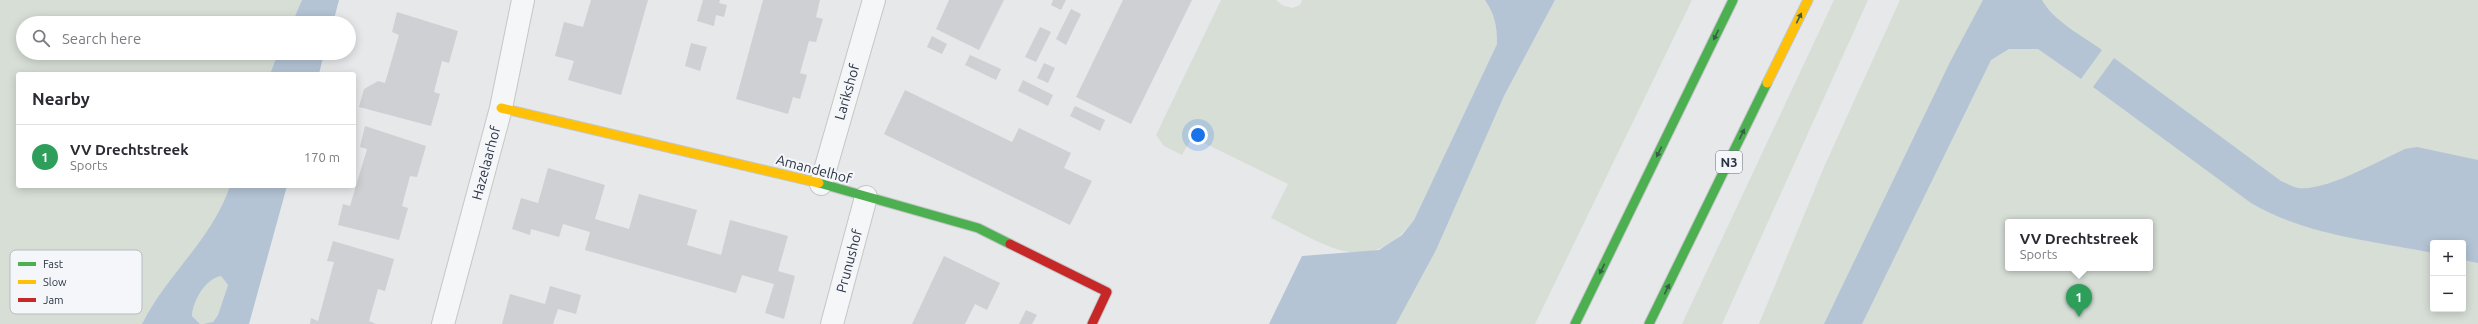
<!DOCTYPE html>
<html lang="en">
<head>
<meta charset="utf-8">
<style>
  :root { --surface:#fff; --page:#f2f2f3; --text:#2b2b33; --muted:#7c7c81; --line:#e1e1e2; --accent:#db2777 }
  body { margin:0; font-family:Ubuntu,sans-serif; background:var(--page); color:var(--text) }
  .controls { position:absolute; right:12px; bottom:12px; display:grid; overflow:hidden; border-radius:4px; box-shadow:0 2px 10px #0003 }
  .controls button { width:36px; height:36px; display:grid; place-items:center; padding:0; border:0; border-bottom:1px solid var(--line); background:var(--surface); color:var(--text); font:20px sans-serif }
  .you { position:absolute; left:1198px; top:135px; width:14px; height:14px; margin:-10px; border:3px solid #fff; border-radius:50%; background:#1a73e8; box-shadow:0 0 0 6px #1a73e833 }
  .badge { display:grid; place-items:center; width:26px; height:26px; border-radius:50%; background:var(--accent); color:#fff; font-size:13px; font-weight:700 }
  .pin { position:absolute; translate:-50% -33px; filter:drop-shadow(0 1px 2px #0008) }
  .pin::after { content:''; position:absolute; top:21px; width:14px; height:12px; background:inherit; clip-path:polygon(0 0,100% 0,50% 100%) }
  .popup { position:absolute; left:2005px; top:219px; width:148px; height:52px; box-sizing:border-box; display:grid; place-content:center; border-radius:4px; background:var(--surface); filter:drop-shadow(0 1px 3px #0005); font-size:13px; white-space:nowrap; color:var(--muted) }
  .popup b { font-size:15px; color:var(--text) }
  .popup::after { content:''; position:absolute; left:50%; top:100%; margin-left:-8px; border:8px solid transparent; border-top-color:var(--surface) }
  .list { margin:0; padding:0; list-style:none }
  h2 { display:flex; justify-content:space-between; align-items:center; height:52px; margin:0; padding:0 16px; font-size:17px }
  h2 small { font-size:13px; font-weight:400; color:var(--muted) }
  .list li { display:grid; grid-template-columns:26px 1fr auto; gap:12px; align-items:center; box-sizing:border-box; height:64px; padding:0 16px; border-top:1px solid var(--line) }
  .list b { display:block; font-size:15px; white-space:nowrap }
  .list p { margin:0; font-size:13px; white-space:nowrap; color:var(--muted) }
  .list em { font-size:13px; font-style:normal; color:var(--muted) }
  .icon { flex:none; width:22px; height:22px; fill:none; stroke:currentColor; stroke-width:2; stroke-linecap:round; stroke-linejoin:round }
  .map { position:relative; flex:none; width:2478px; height:324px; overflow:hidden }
  .search { position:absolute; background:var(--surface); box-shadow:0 2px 10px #0003; left:16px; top:16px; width:340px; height:44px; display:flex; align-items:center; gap:10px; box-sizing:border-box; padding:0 14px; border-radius:22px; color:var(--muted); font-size:15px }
  .panel { position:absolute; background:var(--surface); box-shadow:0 2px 10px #0003; left:16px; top:72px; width:340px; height:116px; border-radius:4px }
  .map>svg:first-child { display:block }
  .green { fill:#d6ded6; fill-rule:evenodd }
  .water { fill:#b4c4d5 }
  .building { fill:#ced0d3 }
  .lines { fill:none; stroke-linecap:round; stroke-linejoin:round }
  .street-casing { stroke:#c4c6c8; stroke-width:24 }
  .fast-casing { stroke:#c4c6c8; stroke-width:11 }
  .slow-casing { stroke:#c4c6c8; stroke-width:11 }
  .jam-casing { stroke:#c4c6c8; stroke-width:11 }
  .street { stroke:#f5f6f7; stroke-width:22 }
  .fast { stroke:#4caf50; stroke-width:9 }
  .slow { stroke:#ffc107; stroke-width:9 }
  .jam { stroke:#c62828; stroke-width:9 }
  .oneway { fill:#375f49 }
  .labels { text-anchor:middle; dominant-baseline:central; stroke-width:4; stroke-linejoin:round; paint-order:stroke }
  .shield { fill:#f4f6f9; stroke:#676e7b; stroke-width:1 }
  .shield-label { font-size:13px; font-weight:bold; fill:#2b3445 }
  .street-label { font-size:14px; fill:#2b3445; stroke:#f4f6f9 }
  .key { fill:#f4f6f9; stroke:#b8bcc3; stroke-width:1 }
  .key-label { font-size:11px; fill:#2b3445 }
</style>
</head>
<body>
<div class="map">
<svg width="2478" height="324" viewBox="0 0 2478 324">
  <rect width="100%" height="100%" fill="#e6e8ea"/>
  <g class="green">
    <path d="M0,0H302L292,23H23V53H278L270,74H18V186H230C211,241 167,274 142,324H0Z"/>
    <path d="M1221,0H1276L1282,5L1292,8L1300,5L1302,0H1485C1495,15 1497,26 1497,44L1414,220C1366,280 1326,244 1271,218L1288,184L1192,137L1182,155L1164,146L1156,135Z"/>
    <path d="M1555,0H1692L1535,324H1396L1504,96Z"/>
    <path d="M1834,0H1868L1722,324H1682Z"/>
    <path d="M1900,0H2478V324H1759L1824,167ZM2008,222H2150V268H2008ZM2433,243H2463V309H2433Z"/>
    <path d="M221,276L228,285L218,315L213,322L200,324L192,316C193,301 205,279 221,276Z"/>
  </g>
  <g class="water">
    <path d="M302,0H339L333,23H292Z"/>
    <path d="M1485,0H1555L1504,96L1436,250L1396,324H1269L1302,256L1379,250L1402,235L1414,220L1497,44C1497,26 1495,15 1485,0Z"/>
    <path d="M1983,0H2042C2053,21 2083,36 2102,50L2081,79L2038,49H2009L1991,60L1862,324H1824L1950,62Z"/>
    <path d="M278,53H324L319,74H270Z"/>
    <path d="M2114,58L2281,181C2286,183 2292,187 2298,188C2325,192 2380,160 2405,149L2417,147L2478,160V263L2463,260V243H2433V253C2373,241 2305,235 2251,203L2093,87Z"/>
    <path d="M230,186H287L249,324H202L213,322L218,315L228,285L221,276C205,279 193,301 192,316L200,324H142C167,274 211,241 230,186Z"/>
  </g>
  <g class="building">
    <path d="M591,0H648L621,95L568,80L574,61L555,56L564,22L583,27Z"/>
    <path d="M703,0H720L719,3L727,5L724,17L716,15L714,26L697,21Z"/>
    <path d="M763,0H820L816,17L823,19L816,42L809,41L800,73L807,75L800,99L793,97L788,114L736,99Z"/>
    <path d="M949,0H1004L979,50L936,29Z"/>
    <path d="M1053,0H1066L1061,10L1051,5Z"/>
    <path d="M1123,0H1192L1131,124L1076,97Z"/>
    <path d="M1071,9L1081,14L1066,45L1056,39Z"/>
    <path d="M397,12L458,31L449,63L442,61L434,92L440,94L431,126L359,107L364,89L378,81L385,83L399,35L392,32Z"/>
    <path d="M1040,27L1051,32L1036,62L1025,57Z"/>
    <path d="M932,36L947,44L942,54L927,47Z"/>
    <path d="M691,43L707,47L700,71L685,66Z"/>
    <path d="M970,55L1001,69L996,80L965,65Z"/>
    <path d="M1044,63L1055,68L1048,83L1037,78Z"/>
    <path d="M1023,80L1053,95L1048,106L1018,91Z"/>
    <path d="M905,90L1012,142L1019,128L1071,153L1064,168L1092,181L1070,225L884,134Z"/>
    <path d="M1075,106L1105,120L1100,131L1070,116Z"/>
    <path d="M365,126L426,146L417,177L410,176L402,206L408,208L399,240L338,225L343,204L350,206L367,149L360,147Z"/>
    <path d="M548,168L605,185L595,219L629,229L639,194L697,210L687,245L721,255L730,220L788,236L778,271L795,276L784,319L765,313L774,284L742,275L736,293L585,250L590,232L563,224L559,237L531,229L530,235L512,229L521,198L538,203Z"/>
    <path d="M333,241L394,259L385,291L378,289L369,321L376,324H310L311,318L318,321L334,262L327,261Z"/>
    <path d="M944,256L1000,283L987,310L975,304L965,324H912Z"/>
    <path d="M550,286L581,295L576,314L558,309L553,324H502L510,294L545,304Z"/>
    <path d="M1026,310L1037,315L1032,324H1019Z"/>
  </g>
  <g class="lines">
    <g class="street-casing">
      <g id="street">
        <path d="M821,184L874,0"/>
        <path d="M443,324L501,108L523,0"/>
        <path d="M832,324L866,197"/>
      </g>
    </g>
    <g class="fast-casing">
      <g id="fast">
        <path d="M819,183L978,228L1010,244"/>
        <path d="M1575,324L1733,0"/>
        <path d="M1649,324L1767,83"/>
      </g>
    </g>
    <g class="slow-casing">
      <g id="slow">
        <path d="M1767,83L1808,0"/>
        <path d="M501,108L819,183"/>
      </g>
    </g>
    <g class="jam-casing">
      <path id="jam" d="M1010,244L1107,292L1092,324"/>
    </g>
    <use href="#street" class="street"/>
    <use href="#fast" class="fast"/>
    <use href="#slow" class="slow"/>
    <use href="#jam" class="jam"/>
  </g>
  <defs><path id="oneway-solid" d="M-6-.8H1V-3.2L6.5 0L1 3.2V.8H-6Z"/></defs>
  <g class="oneway">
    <use href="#oneway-solid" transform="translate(1799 18) rotate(-64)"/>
    <use href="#oneway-solid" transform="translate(1716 35) rotate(116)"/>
    <use href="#oneway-solid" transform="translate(1742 134) rotate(-64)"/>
    <use href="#oneway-solid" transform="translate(1659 152) rotate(116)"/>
    <use href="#oneway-solid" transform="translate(1602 269) rotate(116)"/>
    <use href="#oneway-solid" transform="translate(1667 289) rotate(-64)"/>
  </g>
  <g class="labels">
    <rect class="shield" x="1716" y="151" width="26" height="22" rx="3"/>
    <g class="shield-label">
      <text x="1729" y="162">N3</text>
    </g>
    <g class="street-label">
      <text transform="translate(847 92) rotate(-74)">Larikshof</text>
      <text transform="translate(486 163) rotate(-75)">Hazelaarhof</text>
      <text transform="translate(814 169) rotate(15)">Amandelhof</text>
      <text transform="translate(849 261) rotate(-75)">Prunushof</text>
    </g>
  </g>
  <rect x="10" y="250" width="132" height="64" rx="6" class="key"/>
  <rect x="18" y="262" width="18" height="4" fill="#4caf50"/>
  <rect x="18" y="280" width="18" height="4" fill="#ffc107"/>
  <rect x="18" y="298" width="18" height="4" fill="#c62828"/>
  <g class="key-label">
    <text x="43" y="268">Fast</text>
    <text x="43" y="286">Slow</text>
    <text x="43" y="304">Jam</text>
  </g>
</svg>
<div class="controls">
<button>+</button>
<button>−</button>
</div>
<div class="you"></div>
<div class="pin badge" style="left:2079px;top:317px;background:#2e9e5b">1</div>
<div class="popup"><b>VV Drechtstreek</b>Sports</div>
<div class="search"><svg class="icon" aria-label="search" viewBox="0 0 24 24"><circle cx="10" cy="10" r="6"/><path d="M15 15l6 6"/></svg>Search here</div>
<section class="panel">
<h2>Nearby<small></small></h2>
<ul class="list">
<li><span class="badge" style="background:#2e9e5b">1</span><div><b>VV Drechtstreek</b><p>Sports</p></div><em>170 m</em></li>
</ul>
</section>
</div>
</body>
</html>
